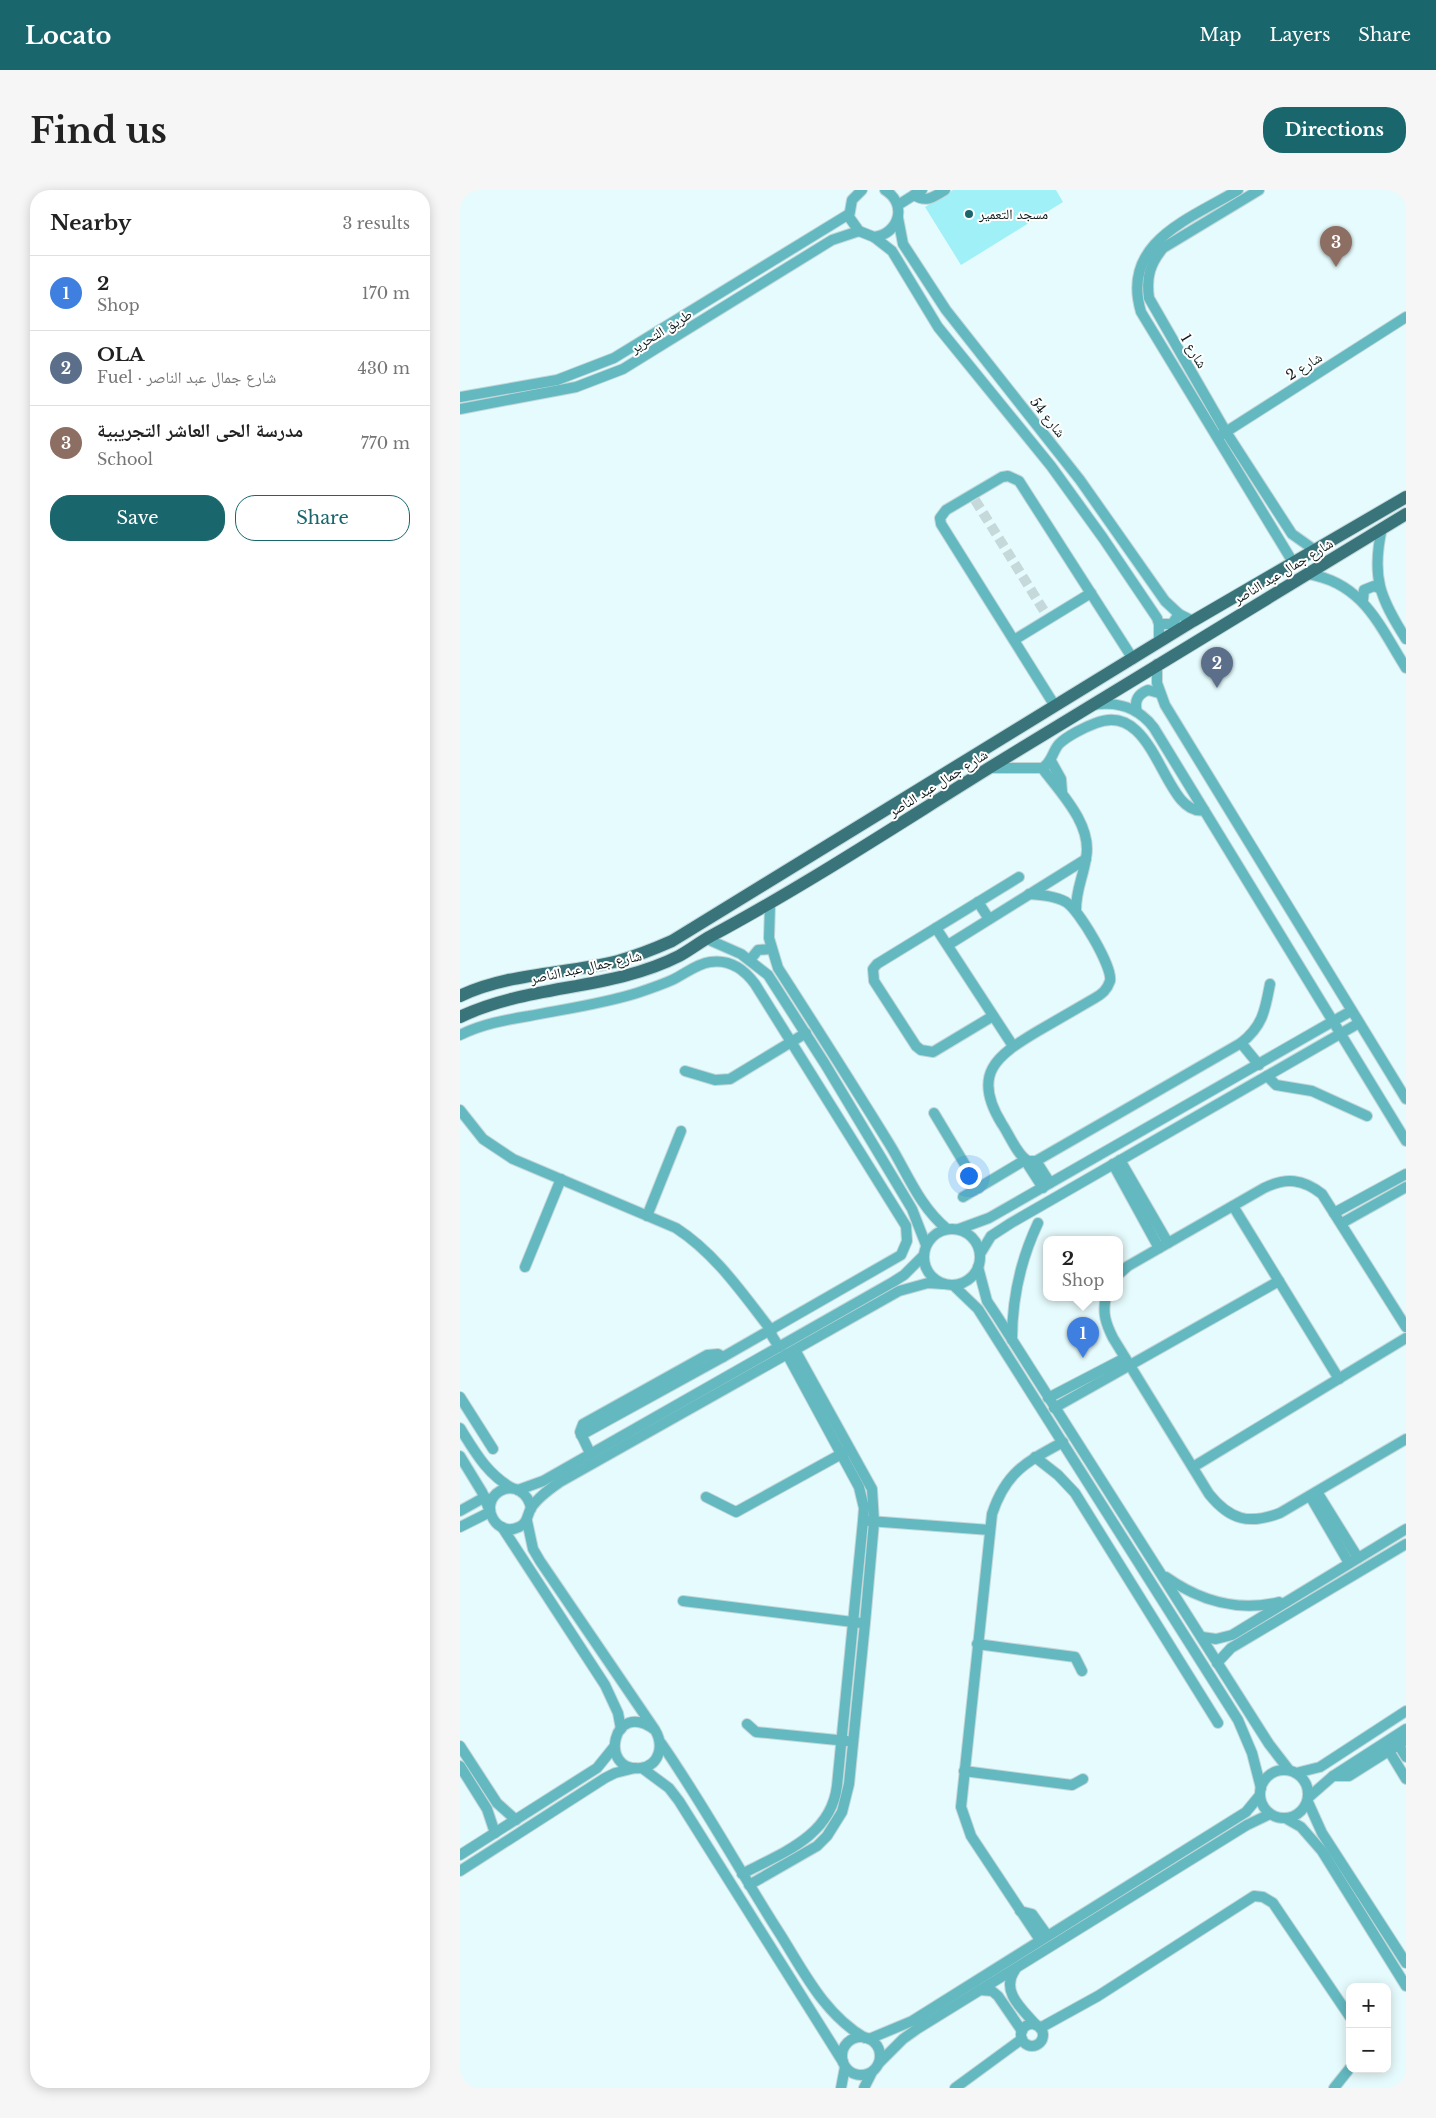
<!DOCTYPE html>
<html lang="en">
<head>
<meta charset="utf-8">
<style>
  :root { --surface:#fff; --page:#f6f6f6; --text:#222; --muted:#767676; --line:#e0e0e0; --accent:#19676d }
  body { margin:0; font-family:"Libre Baskerville","Noto Naskh Arabic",serif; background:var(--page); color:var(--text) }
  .controls { position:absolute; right:15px; bottom:15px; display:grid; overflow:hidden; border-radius:10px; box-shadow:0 2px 12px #0003 }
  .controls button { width:45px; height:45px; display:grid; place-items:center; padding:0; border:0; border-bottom:1px solid var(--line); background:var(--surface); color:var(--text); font:25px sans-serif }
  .you { position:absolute; left:508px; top:985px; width:18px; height:18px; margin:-12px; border:4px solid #fff; border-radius:50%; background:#1a73e8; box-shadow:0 0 0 8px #1a73e833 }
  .badge { display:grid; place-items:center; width:32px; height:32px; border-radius:50%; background:var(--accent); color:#fff; font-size:16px; font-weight:700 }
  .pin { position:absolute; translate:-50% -41px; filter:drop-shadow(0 1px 2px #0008) }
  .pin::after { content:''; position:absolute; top:26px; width:18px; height:15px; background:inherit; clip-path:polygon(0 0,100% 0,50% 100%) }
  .popup { position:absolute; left:583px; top:1046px; width:80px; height:65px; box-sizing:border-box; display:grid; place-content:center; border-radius:10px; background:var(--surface); filter:drop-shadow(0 1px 4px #0005); font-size:16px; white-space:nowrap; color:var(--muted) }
  .popup b { font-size:19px; color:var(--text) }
  .popup::after { content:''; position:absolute; left:50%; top:100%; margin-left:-10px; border:10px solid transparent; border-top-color:var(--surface) }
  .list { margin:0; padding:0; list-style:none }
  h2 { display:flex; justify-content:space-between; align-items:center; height:65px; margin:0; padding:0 20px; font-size:21px }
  h2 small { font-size:16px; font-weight:400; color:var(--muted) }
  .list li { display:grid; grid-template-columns:32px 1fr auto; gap:15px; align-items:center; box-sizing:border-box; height:75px; padding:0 20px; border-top:1px solid var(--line) }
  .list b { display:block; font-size:19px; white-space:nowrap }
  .list p { margin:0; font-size:16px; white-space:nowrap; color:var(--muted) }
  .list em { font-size:16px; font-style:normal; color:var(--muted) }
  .actions { display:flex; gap:10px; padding:15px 20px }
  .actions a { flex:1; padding:11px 0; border:1px solid var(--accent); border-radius:20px; text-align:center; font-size:18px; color:var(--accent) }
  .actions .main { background:var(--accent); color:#fff }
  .map { position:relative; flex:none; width:946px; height:1898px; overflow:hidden; border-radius:20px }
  header { display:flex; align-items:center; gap:30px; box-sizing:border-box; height:70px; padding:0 25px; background:var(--accent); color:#fff }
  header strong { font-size:24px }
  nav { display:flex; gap:28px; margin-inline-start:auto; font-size:18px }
  .intro { display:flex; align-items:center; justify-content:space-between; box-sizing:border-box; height:120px; padding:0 30px }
  h1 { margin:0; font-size:35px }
  .button { padding:12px 22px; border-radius:20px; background:var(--accent); color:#fff; font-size:18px; font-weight:700 }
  main { display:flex; gap:30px; padding:0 30px }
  aside { flex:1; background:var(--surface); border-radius:20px; box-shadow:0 2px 12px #0003 }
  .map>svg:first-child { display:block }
  .green { fill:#a0f0f8 }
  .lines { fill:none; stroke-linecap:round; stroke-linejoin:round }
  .minor-tunnel { stroke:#c5d9db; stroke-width:10; stroke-dasharray:10 5; stroke-linecap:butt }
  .minor-casing { stroke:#c3d7d9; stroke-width:12 }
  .major-casing { stroke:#c3d7d9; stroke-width:14 }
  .minor { stroke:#64b9c1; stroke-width:10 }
  .major { stroke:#38747a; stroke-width:12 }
  .poi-dot { fill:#19676d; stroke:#fff; stroke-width:2 }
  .labels { text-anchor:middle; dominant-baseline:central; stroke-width:4; stroke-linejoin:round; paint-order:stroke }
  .poi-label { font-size:14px; fill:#0c191a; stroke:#fff; text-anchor:start }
  .street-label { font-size:14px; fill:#0c191a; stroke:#fff }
</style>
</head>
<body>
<header>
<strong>Locato</strong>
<nav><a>Map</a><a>Layers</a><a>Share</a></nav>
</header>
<div class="intro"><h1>Find us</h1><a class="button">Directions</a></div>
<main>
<aside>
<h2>Nearby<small>3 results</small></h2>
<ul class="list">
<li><span class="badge" style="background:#3f7fe0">1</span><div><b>2</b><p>Shop</p></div><em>170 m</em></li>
<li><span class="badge" style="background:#5c6f8a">2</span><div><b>OLA</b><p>Fuel · شارع جمال عبد الناصر</p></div><em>430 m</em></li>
<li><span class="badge" style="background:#8d6e63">3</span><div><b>مدرسة الحى العاشر التجريبية</b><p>School</p></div><em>770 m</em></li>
</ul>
<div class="actions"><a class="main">Save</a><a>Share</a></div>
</aside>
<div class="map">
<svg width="946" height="1898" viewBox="0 0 946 1898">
  <rect width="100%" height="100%" fill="#e6fbfd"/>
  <path class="green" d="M493,0H596L603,12L501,75L465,17Z"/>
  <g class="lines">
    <path class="minor-tunnel" d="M515,310L586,424"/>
    <g class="minor-casing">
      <g id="minor">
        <path d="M402,0L392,10L389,27L399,41L414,47C439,44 448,14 425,0"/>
        <path d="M778,0C730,29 660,52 681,122L834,374"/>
        <path d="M799,0L703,58C690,74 686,87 689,108L766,242L832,344L856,361"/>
        <path d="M454,5C466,13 474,7 485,0"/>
        <path d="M438,15L462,0"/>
        <path d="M438,28L443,54L486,120L620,290L705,411L719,424L733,431"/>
        <path d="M414,47L432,61L478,137L591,276L643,348L697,428L699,434V452"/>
        <path d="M0,207L97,190L154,168L389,24"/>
        <path d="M0,219L116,197L163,179L372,50L399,41"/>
        <path d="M761,245L946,127"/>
        <path d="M922,338C911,387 920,408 946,449"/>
        <path d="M848,384C903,393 919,435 946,478"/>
        <path d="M903,410L904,400L914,396L919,398"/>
        <path d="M699,434H712L719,424"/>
        <path d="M554,450L631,403"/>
        <path d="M697,474V493L705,515L946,909"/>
        <path d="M633,515C657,511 679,518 694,538L946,951"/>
        <path d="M595,516L481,334L480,328L486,320L542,287L548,286L559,291L673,469"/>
        <path d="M677,522C674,511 678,504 688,500L699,503"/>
        <path d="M591,571L601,589L602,602"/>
        <path d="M529,578H582C592,573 592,562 599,554C607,546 625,537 636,533C697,509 703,628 744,620"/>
        <path d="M582,578C600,602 633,635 626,668C623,688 616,699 616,720"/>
        <path d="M569,704C582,705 595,706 606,712C619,720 653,777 650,791C647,800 642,804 635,808C616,819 597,830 578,841C536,866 511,884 542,934C549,944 557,965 568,971H576L781,853C803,836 805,820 810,794"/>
        <path d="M518,712L529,729"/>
        <path d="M310,715L309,748L318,778C356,837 393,895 430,955C447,983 460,1017 487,1039"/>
        <path d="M476,738L553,856"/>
        <path d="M247,749L281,764L308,785L365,874L452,1019L466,1055"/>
        <path d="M488,755L626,669"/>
        <path d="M290,770L298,760L311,759"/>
        <path d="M533,826L473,862L461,860L456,856L414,791L413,779L417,774L559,687"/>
        <path d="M0,845C22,834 45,830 69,826C105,819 142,814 177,803C189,799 201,795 212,790C225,784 236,774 250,772C270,769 284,779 295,794L446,1036L447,1051L441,1065L263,1167L121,1245"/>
        <path d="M781,853L799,875"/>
        <path d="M225,881L255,890L270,889L346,843"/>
        <path d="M807,886L816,895L852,901L907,926"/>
        <path d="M0,920L23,949L53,969L216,1038C256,1064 282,1103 311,1140L312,1146L319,1157"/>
        <path d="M474,923L519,998"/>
        <path d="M660,970L708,1053"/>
        <path d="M576,971L590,993"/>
        <path d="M653,974L699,1058"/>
        <path d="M503,1007L565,970L583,998"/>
        <path d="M773,1016L879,1189"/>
        <path d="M874,1023L946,984"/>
        <path d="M187,1026L221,941"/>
        <path d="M882,1033L946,997"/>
        <circle cx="492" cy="1067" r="28"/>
        <path d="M499,1039L529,1028L891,821"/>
        <path d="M520,1064L531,1046L551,1033L899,833"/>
        <path d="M65,1077L101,989"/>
        <path d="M518,1077L527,1111L537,1126L809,1554L829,1580"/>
        <path d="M659,1084L668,1076L804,998C826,987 843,989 862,1004L946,1137"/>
        <path d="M493,1095L518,1119L778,1530L792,1563L801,1598"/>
        <path d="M646,1107C642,1123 646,1134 653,1148L749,1304C770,1330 789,1335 820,1323L946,1249"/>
        <path d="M552,1150C552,1108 560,1071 578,1033"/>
        <path d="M0,1207L33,1259"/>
        <path d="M588,1208L665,1168"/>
        <path d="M594,1218L819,1091"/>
        <path d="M0,1238C15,1262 27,1284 52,1298"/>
        <path d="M130,1263L120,1242L123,1234L247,1165L258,1164L263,1167"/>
        <path d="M0,1266L22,1302L29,1319"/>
        <path d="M575,1267L598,1285L615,1303L758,1533"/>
        <path d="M733,1277L946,1148"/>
        <path d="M58,1300L83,1291L433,1092L444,1085L463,1066"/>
        <path d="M857,1302L898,1368"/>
        <path d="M850,1306L889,1373"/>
        <path d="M246,1307L276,1322L385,1262"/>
        <path d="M71,1319C69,1304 55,1293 40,1301C18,1314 36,1348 59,1337C68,1333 67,1325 71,1318C78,1307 90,1299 100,1292L439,1101L468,1093L483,1094"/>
        <path d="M0,1321L25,1307"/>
        <path d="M67,1331L73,1359L80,1371L195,1540C204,1555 200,1575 181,1578C138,1584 152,1507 195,1540"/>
        <path d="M409,1331L530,1340"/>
        <path d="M0,1337L30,1322"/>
        <path d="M42,1337L145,1495L158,1523L161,1539"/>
        <path d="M706,1387C740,1411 779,1422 819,1412"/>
        <path d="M223,1411L401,1433"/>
        <path d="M742,1447L756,1449L772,1445L946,1339"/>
        <path d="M517,1454L615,1467L622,1481"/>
        <path d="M757,1473L771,1458L946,1354"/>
        <path d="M287,1534L296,1542L387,1551"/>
        <path d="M201,1553C244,1615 279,1680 320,1744C344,1782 364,1824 405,1848"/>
        <path d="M938,1554L946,1567"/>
        <path d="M0,1556L37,1613L56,1630"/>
        <path d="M929,1561L946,1589"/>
        <path d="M0,1576L27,1619L35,1643"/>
        <path d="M182,1578L209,1598L219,1611L383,1872"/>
        <circle cx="824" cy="1604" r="24"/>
        <path d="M504,1581L612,1595L623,1589"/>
        <path d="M836,1583L860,1577L946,1521"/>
        <path d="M873,1586H889L946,1550"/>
        <path d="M849,1607L873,1586L946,1539"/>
        <path d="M848,1612L862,1643L946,1773"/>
        <path d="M827,1629L841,1637L862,1661L946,1796"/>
        <path d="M0,1665L137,1578L154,1557"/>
        <path d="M0,1681L145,1588L155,1583L175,1578"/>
        <path d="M282,1684C322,1663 371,1646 377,1596L403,1331L404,1318L399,1297L327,1164"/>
        <path d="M289,1695L357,1656L367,1646L382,1622L389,1594L405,1433L414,1332L412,1299L335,1160"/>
        <path d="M560,1721L572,1724L587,1745"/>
        <path d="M580,1750L511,1646L501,1617L532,1324C546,1282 566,1272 603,1252"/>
        <path d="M555,1780C540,1801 562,1819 576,1835"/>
        <path d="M520,1800L532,1801L538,1806L562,1841"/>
        <circle cx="572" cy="1845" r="11"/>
        <path d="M580,1838L638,1806L794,1706L803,1707L813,1713L890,1827"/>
        <circle cx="401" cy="1866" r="19"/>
        <path d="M409,1849L452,1831L786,1622L800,1605"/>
        <path d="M419,1873L443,1849L457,1839L787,1635L810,1624"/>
        <path d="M381,1898L385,1877"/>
        <path d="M404,1898L412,1882"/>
        <path d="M495,1898L562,1849"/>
        <path d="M874,1898L890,1878"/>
      </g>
    </g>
    <g class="major-casing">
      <g id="major">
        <path d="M0,806C48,783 106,784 158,771C176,766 194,759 212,751L733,431L946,307"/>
        <path d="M0,827C69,794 150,801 219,766C230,760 240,752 251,746C346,695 437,635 529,578C668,493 808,409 946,324"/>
      </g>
    </g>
    <use href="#minor" class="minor"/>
    <use href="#major" class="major"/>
  </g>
  <circle class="poi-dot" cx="509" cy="24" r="5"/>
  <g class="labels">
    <g class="poi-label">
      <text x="519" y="24">مسجد التعمير</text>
    </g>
    <g class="street-label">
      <text transform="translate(201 141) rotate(-32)">طريق التحرير</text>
      <text transform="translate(734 161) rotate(59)">شارع 1</text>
      <text transform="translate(844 176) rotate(-32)">شارع 2</text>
      <text transform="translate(588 227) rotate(51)">شارع 54</text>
      <text transform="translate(823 381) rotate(-31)">شارع جمال عبد الناصر</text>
      <text transform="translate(478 593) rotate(-32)">شارع جمال عبد الناصر</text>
      <text transform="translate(126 777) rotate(-12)">شارع جمال عبد الناصر</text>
    </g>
  </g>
</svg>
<div class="controls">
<button>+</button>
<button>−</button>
</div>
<div class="you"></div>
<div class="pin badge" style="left:623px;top:1168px;background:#3f7fe0">1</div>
<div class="popup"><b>2</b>Shop</div>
<div class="pin badge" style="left:757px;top:498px;background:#5c6f8a">2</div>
<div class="pin badge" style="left:876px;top:77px;background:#8d6e63">3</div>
</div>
</main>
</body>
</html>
